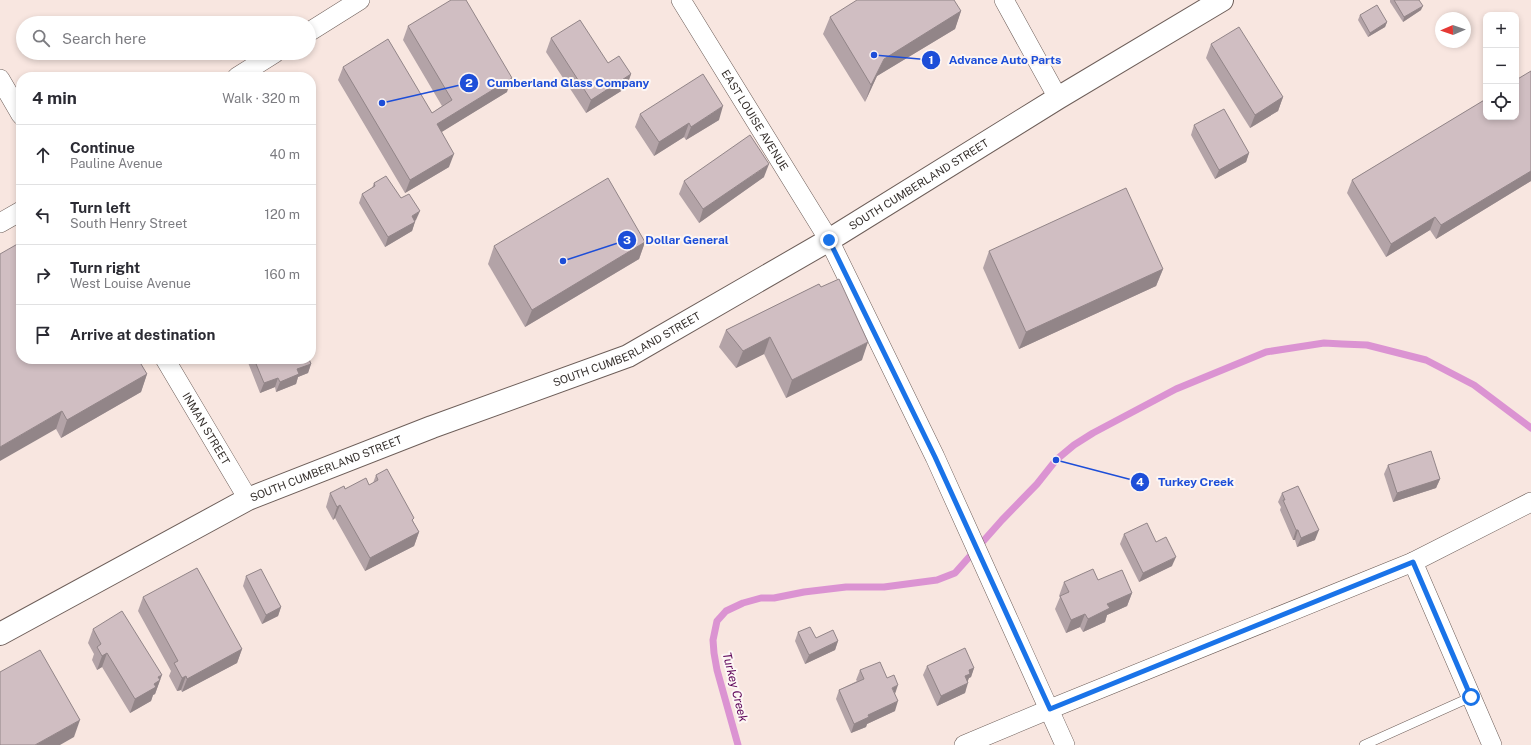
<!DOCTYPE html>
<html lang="en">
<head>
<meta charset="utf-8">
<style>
  :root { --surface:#fff; --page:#f7f7f7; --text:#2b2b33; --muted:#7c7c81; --line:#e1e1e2 }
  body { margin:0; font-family:"Public Sans",sans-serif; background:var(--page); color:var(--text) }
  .controls { position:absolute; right:12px; top:12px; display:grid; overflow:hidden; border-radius:8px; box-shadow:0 2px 6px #0003 }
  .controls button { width:36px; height:36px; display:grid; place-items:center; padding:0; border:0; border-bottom:1px solid var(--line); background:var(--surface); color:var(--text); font:20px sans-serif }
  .compass { position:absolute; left:1435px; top:12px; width:36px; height:36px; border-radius:50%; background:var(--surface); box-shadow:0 2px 6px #0003; rotate:268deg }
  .stop { position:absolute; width:12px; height:12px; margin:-9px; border:3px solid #1a73e8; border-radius:50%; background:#fff }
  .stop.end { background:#1a73e8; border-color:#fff; box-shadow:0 1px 4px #0008 }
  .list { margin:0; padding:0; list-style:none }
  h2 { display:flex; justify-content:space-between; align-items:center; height:52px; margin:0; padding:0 16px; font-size:17px }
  h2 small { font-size:13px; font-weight:400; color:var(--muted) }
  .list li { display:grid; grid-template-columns:26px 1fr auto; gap:12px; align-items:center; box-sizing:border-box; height:60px; padding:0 16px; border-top:1px solid var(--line) }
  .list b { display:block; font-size:15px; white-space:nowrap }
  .list p { margin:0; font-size:13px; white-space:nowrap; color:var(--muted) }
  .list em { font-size:13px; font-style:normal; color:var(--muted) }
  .icon { flex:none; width:22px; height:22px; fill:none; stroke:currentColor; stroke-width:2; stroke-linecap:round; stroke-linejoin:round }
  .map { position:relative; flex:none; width:1531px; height:745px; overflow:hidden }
  .search { position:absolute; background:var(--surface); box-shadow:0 2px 6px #0003; left:16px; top:16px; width:300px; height:44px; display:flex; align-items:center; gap:10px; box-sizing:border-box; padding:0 14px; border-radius:22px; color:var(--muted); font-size:15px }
  .panel { position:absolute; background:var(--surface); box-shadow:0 2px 6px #0003; left:16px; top:72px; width:300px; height:292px; border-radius:16px }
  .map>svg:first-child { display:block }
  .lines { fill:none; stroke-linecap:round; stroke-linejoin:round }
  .stream { stroke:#db93d2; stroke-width:7 }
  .lane-casing { stroke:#6d5e59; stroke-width:10 }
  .street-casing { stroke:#6d5e59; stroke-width:20 }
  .secondary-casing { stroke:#6d5e59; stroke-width:24 }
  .lane { stroke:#fff; stroke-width:9 }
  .street { stroke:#fff; stroke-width:19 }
  .secondary { stroke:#fff; stroke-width:22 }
  .wall { fill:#b3a3a7 }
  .shaded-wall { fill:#928588 }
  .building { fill:#d0bec2; stroke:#928588 }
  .route { stroke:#1a73e8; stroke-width:5 }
  .labels { text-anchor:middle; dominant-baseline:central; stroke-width:4; stroke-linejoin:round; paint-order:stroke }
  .street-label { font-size:11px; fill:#36302d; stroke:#fdf6f4 }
  .water-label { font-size:12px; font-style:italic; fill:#5d0358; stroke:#fdf6f4 }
  .leader { fill:none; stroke:#1d4ed8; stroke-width:1.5 }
  .callout-dot { fill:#1d4ed8; stroke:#fdf6f4; stroke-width:1.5 }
  .mark-label { font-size:12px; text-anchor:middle; font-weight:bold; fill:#fff }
  .callout-label { font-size:12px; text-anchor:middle; font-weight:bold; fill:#1d4ed8; stroke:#fdf6f4; stroke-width:4; stroke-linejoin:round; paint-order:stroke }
</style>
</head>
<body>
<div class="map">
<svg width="1531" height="745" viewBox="0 0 1531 745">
  <rect width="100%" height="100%" fill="#f8e6e0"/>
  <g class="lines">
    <path class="stream" d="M738,745L717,670L714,653L713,640L717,621L726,611L743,603L761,598H774L804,592L846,587H884L937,580L955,573L1002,520L1037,484L1056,460L1074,445L1093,433L1176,389L1266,352L1324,343L1342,344L1367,345L1426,360L1474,385L1531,428"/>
    <g class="lane-casing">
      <path id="lane" d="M1364,745L1471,697"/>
    </g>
    <g class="street-casing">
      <g id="street">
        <path id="s1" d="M681,0L829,240L935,457L1065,745"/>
        <path d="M1004,0L1058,98"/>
        <path d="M309,32L360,0"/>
        <path d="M237,77L275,53"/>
        <path d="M0,79L21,115"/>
        <path d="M0,223L21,211"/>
        <path id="s2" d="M165,359L248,499"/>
        <path d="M1413,562L1492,745"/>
        <path d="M964,745L1050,709L1413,562L1531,502"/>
      </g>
    </g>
    <g class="secondary-casing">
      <g id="secondary">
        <path id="s3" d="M0,634L248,499L432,427L628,356L829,240L1058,98L1222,0"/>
      </g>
    </g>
    <use href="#lane" class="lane"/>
    <use href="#street" class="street"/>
    <use href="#secondary" class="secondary"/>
  </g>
  <g class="wall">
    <path d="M1390,0H1419L1421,10L1403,22L1390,2Z"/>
    <path d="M961,11L955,29L877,76L865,102L823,34L830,17Z"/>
    <path d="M1360,15L1387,22L1385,27L1368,37L1358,20Z"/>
    <path d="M408,26L507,92L441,132L449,167L405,193L338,80L343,67L432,113L442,106L403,40Z"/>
    <path d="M551,38L631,74L626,88L586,113L546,52Z"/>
    <path d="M1211,44L1283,97L1278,111L1250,128L1206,58Z"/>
    <path d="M1531,70V181L1436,239L1430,230L1386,257L1347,193L1352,180L1531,72Z"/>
    <path d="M640,114L719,120L686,140L684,137L654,156L635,127Z"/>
    <path d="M1194,125L1249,153L1246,162L1215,179L1191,135Z"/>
    <path d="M764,177L699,223L679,194L684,181Z"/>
    <path d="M374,183L416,220L415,221L412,231L385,247L359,203L362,194L372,188Z"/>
    <path d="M645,242L639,259L525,327L488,264L494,246Z"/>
    <path d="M989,251L1163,269L1156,286L1019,349L983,268Z"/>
    <path d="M0,254L147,374L141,392L61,438L56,429Z"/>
    <path d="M819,284L862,360L786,398L764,354L736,368L719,347L726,330Z"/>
    <path d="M247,359H309L311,364L308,373L298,377L296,384L276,392L275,387L260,393L247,360Z"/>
    <path d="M1388,465L1440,479L1436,488L1393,502L1384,474Z"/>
    <path d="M376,475L413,521L419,532L414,546L365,571L335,518L333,520L326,507L330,493L345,489L369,485L373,483Z"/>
    <path d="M1282,493L1315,540L1297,547L1295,540H1293L1280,510L1281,507L1278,502Z"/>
    <path d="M1124,534L1156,542L1172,566L1139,582L1120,544Z"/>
    <path d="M246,576L281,607L278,616L262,624L243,586Z"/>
    <path d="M1098,580L1132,593L1127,606L1107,615L1105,622L1083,632L1080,627L1066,633L1055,609L1060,597L1059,596L1064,582Z"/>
    <path d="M143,597L242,649L237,663L182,692L181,690L177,691L169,676L171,671L138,611Z"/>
    <path d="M93,629L160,680L155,694L153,695L151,701L130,713L102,667L97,670L92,660L94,654L88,643Z"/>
    <path d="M798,632L816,638L838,641L835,650L805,664L795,641Z"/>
    <path d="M927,666L974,668L971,677L969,678L967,681L965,693L937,706L923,675Z"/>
    <path d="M860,670L895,694V711L867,724L866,727L851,733L836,699L839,690L857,681L856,680Z"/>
  </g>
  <g class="shaded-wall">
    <path d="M1423,6L1421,10L1403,22L1404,17Z"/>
    <path d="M961,11L955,29L877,76L865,102L871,85L884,59Z"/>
    <path d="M1387,22L1385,27L1368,37L1370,33Z"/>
    <path d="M631,74L626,88L586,113L591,100Z"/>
    <path d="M512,78L507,92L432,138L437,124Z"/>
    <path d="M1283,97L1278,111L1250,128L1255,115Z"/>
    <path d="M723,106L719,120L686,140L691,127Z"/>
    <path d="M689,123L684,137L654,156L659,142Z"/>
    <path d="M1249,153L1246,162L1215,179L1219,170Z"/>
    <path d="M454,154L449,167L405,193L410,180Z"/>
    <path d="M769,164L764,177L699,223L703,209Z"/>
    <path d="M1531,171V181L1436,239L1441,225Z"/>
    <path d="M420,211L416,220L408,225L412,216Z"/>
    <path d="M1435,217L1430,230L1386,257L1391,244Z"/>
    <path d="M415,222L412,231L385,247L388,237Z"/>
    <path d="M645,242L639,259L525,327L532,310Z"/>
    <path d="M1163,269L1156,286L1019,349L1026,332Z"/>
    <path d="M770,337L764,354L736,368L743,351Z"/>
    <path d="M868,342L862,360L786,398L792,380Z"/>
    <path d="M311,364L308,373L298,377L296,384L276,392L280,382L297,369Z"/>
    <path d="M147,374L141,392L61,438L67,420Z"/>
    <path d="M278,378L275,387L260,393L264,383Z"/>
    <path d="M62,411L56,429L0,461V447Z"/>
    <path d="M1440,479L1436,488L1393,502L1397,493Z"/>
    <path d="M340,505L335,518L333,520L337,507Z"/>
    <path d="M1296,530H1298L1295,540H1293Z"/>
    <path d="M1319,530L1315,540L1297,547L1301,538Z"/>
    <path d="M419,532L414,546L365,571L370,558Z"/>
    <path d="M1176,557L1172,566L1139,582L1143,573Z"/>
    <path d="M1132,593L1127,606L1107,615L1105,622L1083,632L1088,619L1107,604Z"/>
    <path d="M281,607L278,616L262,624L266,615Z"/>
    <path d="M1085,614L1080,627L1066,633L1071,620Z"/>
    <path d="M838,641L835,650L805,664L809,655Z"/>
    <path d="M242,649L237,663L182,692L187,679Z"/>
    <path d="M107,653L102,667L97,670L102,656Z"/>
    <path d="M974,668L971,677L969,678L967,683L965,676L969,670Z"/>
    <path d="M162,675L155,694L153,695L151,701L130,713L135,699L154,684L158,677Z"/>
    <path d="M186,676L181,690L177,691L182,678Z"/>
    <path d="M968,683L965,693L937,706L941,696Z"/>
    <path d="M898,685L895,694L892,688Z"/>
    <path d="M898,701L895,711L867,724L866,727L851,733L854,724L868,715Z"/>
    <path d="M80,720L74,737L60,745H35Z"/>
  </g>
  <g class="building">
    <path d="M451,0H466L512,78L437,124L454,154L410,180L343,67L388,39L432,113L452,100L408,26Z"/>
    <path d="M857,0H954L961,11L884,59L871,85L830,17Z"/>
    <path d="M1394,0H1419L1423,6L1404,17Z"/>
    <path d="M1377,5L1387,22L1370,33L1360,15Z"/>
    <path d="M580,20L608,63L619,56L631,74L591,100L551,38Z"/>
    <path d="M1239,27L1283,97L1255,115L1211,44Z"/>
    <path d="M1531,71V171L1441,225L1435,217L1391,244L1352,180L1486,99V117H1516V80Z"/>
    <path d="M703,74L723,106L691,127L689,123L659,142L640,114Z"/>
    <path d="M1224,109L1249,153L1219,170L1194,125Z"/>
    <path d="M750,135L769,164L703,209L684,181Z"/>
    <path d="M386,176L401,198L409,194L420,211L412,216L415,222L388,237L362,194L375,186L374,183Z"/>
    <path d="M608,178L645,242L532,310L494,246Z"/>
    <path d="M1126,188L1163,269L1026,332L989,251Z"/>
    <path d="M21,242V359H138L147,374L67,420L62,411L0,447V254Z"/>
    <path d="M839,279L868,342L792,380L770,337L743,351L726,330L819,284L821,287Z"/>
    <path d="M254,359H309L311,364L297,369L299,374L280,382L278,378L264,383Z"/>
    <path d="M1431,451L1440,479L1397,493L1388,465Z"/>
    <path d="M387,469L414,518L412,520L419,532L370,558L340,505L337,507L330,493L344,486L345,489L366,478L369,485L378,480L376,475Z"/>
    <path d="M1298,486L1319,530L1301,538L1298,530H1296L1283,500H1285L1282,493Z"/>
    <path d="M1147,523L1156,542L1166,537L1176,557L1143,573L1124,534Z"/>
    <path d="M197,568L242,649L187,679L186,676L182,678L174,663L178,661L143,597Z"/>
    <path d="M261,569L281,607L266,615L246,576Z"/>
    <path d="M1093,569L1098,580L1122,570L1132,593L1107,604L1110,608L1088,619L1085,614L1071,620L1060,596L1069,592L1064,582Z"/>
    <path d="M122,611L162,675L158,677L160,680L154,684L156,687L135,699L107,653L102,656L97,647L101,644L93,629Z"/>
    <path d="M810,627L816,638L833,630L838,641L809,655L798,632Z"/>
    <path d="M965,648L974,668L969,670L970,674L965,676L968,683L941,696L927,666Z"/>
    <path d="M40,650L80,720L35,745H0V672Z"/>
    <path d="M880,662L887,678L894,675L898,685L892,688L898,701L868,715L869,717L854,724L839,690L864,679L860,670Z"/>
  </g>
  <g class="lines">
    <path class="route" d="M829,240L935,457L1050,709L1413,562L1471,697"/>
  </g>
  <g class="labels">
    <g class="street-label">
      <text stroke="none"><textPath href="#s1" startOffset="141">EAST LOUISE AVENUE</textPath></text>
      <text stroke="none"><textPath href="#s3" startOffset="1026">SOUTH CUMBERLAND STREET</textPath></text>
      <text stroke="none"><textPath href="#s3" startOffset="690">SOUTH CUMBERLAND STREET</textPath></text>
      <text stroke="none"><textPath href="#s2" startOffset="81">INMAN STREET</textPath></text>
      <text stroke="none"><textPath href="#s3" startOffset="366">SOUTH CUMBERLAND STREET</textPath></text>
    </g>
    <g class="water-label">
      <text transform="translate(735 687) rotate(76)">Turkey Creek</text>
    </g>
  </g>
  <path class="leader" d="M874 55L931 60M382 103L469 83M563 261L627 240M1056 460L1140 482"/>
  <g class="callout-dot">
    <circle cx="874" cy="55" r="4"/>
    <circle cx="382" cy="103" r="4"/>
    <circle cx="563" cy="261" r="4"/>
    <circle cx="1056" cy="460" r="4"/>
    <circle cx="931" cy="60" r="10"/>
    <circle cx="469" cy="83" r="10"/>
    <circle cx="627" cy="240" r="10"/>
    <circle cx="1140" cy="482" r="10"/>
  </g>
  <g class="mark-label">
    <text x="931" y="64">1</text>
    <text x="469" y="87">2</text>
    <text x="627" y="244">3</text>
    <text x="1140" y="486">4</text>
  </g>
  <g class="callout-label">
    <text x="1005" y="64">Advance Auto Parts</text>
    <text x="568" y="87">Cumberland Glass Company</text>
    <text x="687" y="244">Dollar General</text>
    <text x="1196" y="486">Turkey Creek</text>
  </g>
</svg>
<div class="controls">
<button>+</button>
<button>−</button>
<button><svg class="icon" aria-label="locate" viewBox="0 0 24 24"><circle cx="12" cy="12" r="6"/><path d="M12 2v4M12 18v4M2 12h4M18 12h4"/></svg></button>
</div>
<svg class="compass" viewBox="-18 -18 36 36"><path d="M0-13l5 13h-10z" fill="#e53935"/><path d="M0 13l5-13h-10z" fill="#7c7c81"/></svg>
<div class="stop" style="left:1471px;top:697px"></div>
<div class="stop end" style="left:829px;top:240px"></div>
<div class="search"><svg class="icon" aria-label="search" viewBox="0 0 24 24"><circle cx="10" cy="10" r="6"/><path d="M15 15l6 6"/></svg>Search here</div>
<section class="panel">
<h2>4 min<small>Walk · 320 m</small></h2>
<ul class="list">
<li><svg class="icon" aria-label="ahead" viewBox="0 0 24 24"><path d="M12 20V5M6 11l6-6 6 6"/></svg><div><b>Continue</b><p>Pauline Avenue</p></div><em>40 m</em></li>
<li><svg class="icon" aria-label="left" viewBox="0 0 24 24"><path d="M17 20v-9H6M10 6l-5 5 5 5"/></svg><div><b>Turn left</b><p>South Henry Street</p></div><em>120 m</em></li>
<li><svg class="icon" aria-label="right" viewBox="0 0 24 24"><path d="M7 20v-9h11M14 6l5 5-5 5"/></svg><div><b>Turn right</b><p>West Louise Avenue</p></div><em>160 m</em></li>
<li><svg class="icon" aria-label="arrive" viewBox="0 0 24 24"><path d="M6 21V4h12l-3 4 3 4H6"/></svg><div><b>Arrive at destination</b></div></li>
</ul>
</section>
</div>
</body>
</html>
